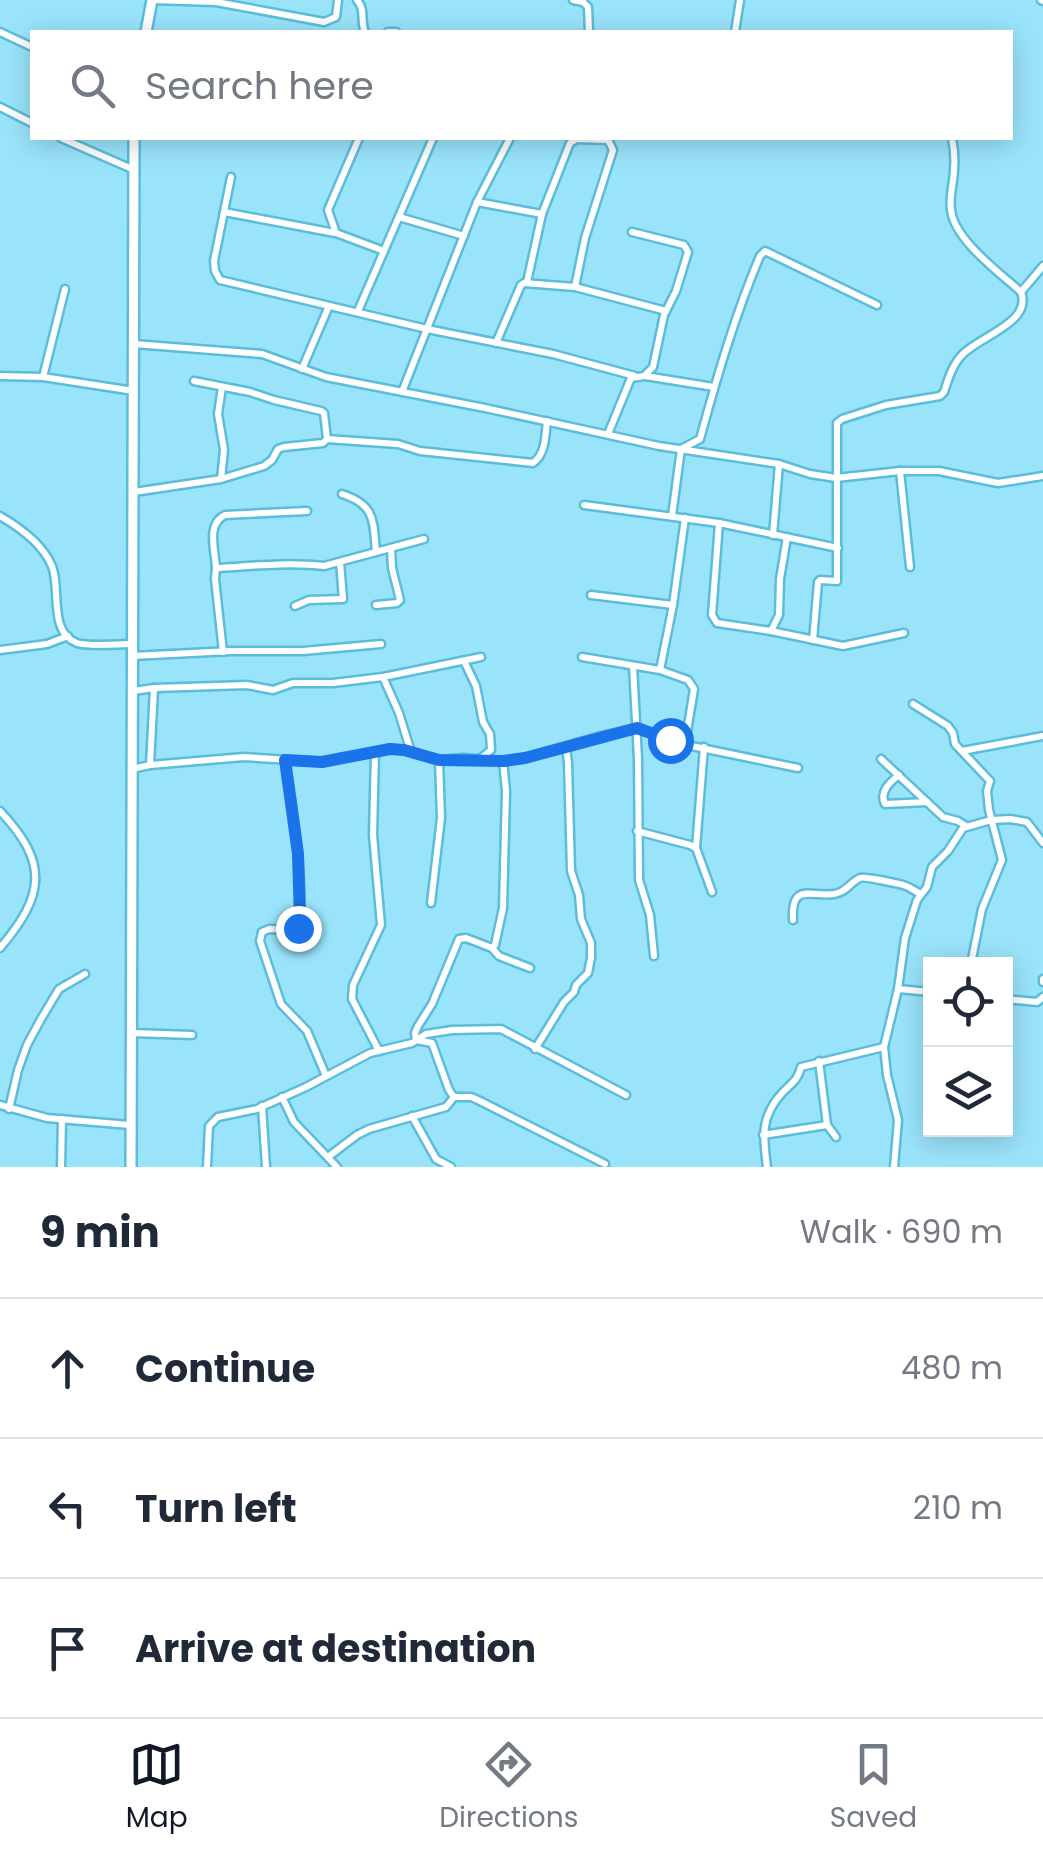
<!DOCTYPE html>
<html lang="en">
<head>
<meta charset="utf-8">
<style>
  :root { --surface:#fff; --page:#f6f6f7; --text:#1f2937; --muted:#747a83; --line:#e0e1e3; --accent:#111827 }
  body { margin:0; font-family:Poppins,sans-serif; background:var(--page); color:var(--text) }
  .controls { position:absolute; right:30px; bottom:30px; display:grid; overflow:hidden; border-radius:0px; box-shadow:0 5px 25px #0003 }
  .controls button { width:90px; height:90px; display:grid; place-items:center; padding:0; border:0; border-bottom:2px solid var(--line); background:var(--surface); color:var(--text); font:50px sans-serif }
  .stop { position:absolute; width:30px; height:30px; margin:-22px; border:8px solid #1a73e8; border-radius:50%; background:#fff }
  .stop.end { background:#1a73e8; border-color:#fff; box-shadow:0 2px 10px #0008 }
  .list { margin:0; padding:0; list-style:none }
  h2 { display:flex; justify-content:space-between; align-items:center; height:130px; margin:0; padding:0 40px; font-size:42px }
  h2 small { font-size:32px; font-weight:400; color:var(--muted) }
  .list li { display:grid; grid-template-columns:65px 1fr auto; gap:30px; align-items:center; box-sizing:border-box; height:140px; padding:0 40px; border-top:2px solid var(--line) }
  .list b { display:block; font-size:38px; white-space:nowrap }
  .list em { font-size:32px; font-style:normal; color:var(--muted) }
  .icon { flex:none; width:55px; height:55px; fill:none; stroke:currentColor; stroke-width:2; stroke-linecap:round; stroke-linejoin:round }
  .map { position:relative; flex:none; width:1043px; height:1167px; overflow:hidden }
  .search { position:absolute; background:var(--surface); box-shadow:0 5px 25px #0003; left:30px; right:30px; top:30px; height:110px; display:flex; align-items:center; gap:25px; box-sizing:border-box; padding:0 35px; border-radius:0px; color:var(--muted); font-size:38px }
  .sheet { height:550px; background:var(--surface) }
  nav { display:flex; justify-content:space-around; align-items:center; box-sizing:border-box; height:140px; border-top:2px solid var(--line); background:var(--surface); font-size:28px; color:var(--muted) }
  nav a { display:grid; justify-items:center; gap:5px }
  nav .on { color:var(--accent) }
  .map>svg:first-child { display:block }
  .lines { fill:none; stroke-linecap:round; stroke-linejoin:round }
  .minor-casing { stroke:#5bbdd9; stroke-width:11 }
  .secondary-casing { stroke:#5bbdd9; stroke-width:14 }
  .minor { stroke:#fff; stroke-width:6 }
  .secondary { stroke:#fff; stroke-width:9 }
  .route { stroke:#1a73e8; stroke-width:12 }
</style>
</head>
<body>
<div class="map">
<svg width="1043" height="1167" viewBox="0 0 1043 1167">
  <rect width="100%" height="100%" fill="#9ae4fb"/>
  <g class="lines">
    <g class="minor-casing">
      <g id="minor">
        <path d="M152,0L216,2L324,22L336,17L338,0"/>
        <path d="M357,0C366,10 360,22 365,32"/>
        <path d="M573,0L583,2L588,7L589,32"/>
        <path d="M1041,0L1043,1"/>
        <path d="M0,32L32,47"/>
        <path d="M388,32H396"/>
        <path d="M735,32L740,0"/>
        <path d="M0,107L32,123"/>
        <path d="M61,138L132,169"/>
        <path d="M359,138L328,210L336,233L384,251"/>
        <path d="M231,177L214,261L215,271L220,280L427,329L553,354L635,376"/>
        <path d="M477,202L542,214"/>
        <path d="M224,212L335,233"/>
        <path d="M399,217L464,236"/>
        <path d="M527,282L542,214L570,143L577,139L608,140L613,150L585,238L575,287"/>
        <path d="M1021,292L1043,266"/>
        <path d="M358,311L433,138"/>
        <path d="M496,343L521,285L524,283L575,287L666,311"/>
        <path d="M134,344L262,354L326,377L485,408L659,446L779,464L810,474L836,478L900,471H939L998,483L1043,476"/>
        <path d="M302,369L329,306"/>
        <path d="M0,376L43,377L134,391"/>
        <path d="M645,376L714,387"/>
        <path d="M43,377L65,289"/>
        <path d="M194,381L250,392L274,400L321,411L324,413L327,439"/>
        <path d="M402,392L477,202L510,138"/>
        <path d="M608,434L631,378L644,376L653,367L664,315L676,291L688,252L684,245L632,232"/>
        <path d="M900,471L910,567"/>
        <path d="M221,479L224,450L218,414L222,387"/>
        <path d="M134,492L221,479L264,466L272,460L278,449L284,447L323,443L327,439L398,444L420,451L533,463C546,454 545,436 547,421"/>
        <path d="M342,494C376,505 373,521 376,552"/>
        <path d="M584,505L719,523L838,548"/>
        <path d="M0,516C19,527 42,544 51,564C62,586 47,632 77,643C90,647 118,644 132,644"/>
        <path d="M672,516L681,449L700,439C717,377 735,315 760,256L765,251L877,305"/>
        <path d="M719,523L712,615L717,623L771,631L843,646L904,633"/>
        <path d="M773,535L779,464"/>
        <path d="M216,568C215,550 206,524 225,515L307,511"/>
        <path d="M591,595L673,605"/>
        <path d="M376,605L397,603L400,600L392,568L391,549"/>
        <path d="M295,606L309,600L343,599L340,562"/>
        <path d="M771,631L779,615L780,579L787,537"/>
        <path d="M813,640L818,582L820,580L837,581V423L842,419L886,405L940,396L944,392C948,380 952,366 961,356C977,337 1033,323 1021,292C1000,273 953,239 951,209C949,196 954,182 954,169C955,159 954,148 952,138"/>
        <path d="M0,650L47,644L68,636"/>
        <path d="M223,652L215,579L216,568C252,566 288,562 324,566L424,539"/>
        <path d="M132,656L231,651H303L381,644"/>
        <path d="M582,657L660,670L688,680L694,689L685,744"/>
        <path d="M464,661L476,686L483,722L490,734L491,750L480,759"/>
        <path d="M633,666L638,759L639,880L650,915L654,956"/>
        <path d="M660,670L673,605L685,518"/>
        <path d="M383,677L399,713L411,752"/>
        <path d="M133,691L154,688L247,685L273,690L293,683H333L383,677L481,657"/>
        <path d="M913,704L948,726L953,733L955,744L990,781L987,791L989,810L1002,860L982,909L971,964"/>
        <path d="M962,751L1043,736"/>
        <path d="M375,753L373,835L381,925L353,985L352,999L379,1051"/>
        <path d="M881,759L943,817L958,821L966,826"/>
        <path d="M285,760C290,790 310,910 295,930L269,929L262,932L260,941L281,1004L307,1031L326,1076"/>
        <path d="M150,765L154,688"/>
        <path d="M132,769L150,765L244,757L322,762L390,749L404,750L439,760L463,758L503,761L525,758L601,736L637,728L677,743L798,768"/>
        <path d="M899,775C890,782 879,792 885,804L927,802"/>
        <path d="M0,811C49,863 45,895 0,948"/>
        <path d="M637,831L690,845L696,848L712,892"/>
        <path d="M696,848L704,747"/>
        <path d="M431,903L441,818L439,760"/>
        <path d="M793,920C791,882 810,897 834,894C847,892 850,882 860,878C864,876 901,884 906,886C907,886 919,893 920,894"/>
        <path d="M492,948L495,945L503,908L506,791L503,761"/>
        <path d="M530,968L499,956L492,948L466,938L459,939L432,1004L418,1026L415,1033L416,1040L432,1043L449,1090L454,1097H471L480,1101L605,1164"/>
        <path d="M1043,979V982"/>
        <path d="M898,989L930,992"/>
        <path d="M1006,999L1037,1002L1043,997"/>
        <path d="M132,1033L192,1035"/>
        <path d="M535,1049L564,1002L574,992L576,985L588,973L591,958V943L581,919L579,895L571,871L568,763L566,747"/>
        <path d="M819,1061L827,1125L836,1137"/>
        <path d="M282,1097L294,1122L337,1167"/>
        <path d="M0,1105L47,1118L130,1125"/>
        <path d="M262,1106L266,1167"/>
        <path d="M9,1109L18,1070L27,1045L41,1019L59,989L85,974"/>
        <path d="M412,1116L436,1159L451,1167"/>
        <path d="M763,1135L827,1125"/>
        <path d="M328,1157L357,1135L369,1129L446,1107L454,1097"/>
        <path d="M61,1167L62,1119"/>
        <path d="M207,1167L209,1126L218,1117L257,1109L306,1087L370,1053L412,1043L426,1034L452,1030L501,1029L626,1095"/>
        <path d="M767,1167C763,1137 760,1116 783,1092C792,1083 798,1080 801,1067L884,1047"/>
        <path d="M894,1167L898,1120L887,1075L884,1047L898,989L905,938L917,900L927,887L932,867L948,851L963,828L991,820L1010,819L1027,822L1043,843"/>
      </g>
    </g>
    <g class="secondary-casing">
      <g id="secondary">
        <path d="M146,32L152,0"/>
        <path d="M131,1167L134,138"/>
      </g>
    </g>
    <use href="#minor" class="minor"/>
    <use href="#secondary" class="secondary"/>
  </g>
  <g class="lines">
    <path class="route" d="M298,928L300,920L298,854L285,760L322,762L390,749L404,750L439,760L504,761L525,758L637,728L670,740"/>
  </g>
</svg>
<div class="controls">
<button><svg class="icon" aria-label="locate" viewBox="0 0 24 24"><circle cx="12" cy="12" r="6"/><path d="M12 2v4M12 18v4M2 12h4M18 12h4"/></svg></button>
<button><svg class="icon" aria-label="layers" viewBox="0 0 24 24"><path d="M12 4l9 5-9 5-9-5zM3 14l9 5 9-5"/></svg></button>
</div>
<div class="stop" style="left:670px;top:740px"></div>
<div class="stop end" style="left:298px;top:928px"></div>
<div class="search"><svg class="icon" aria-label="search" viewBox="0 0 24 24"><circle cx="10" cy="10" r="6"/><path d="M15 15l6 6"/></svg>Search here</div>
</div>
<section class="sheet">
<h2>9 min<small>Walk · 690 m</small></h2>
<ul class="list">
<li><svg class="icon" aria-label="ahead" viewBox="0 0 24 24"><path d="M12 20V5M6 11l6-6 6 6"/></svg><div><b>Continue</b></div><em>480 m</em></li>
<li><svg class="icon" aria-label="left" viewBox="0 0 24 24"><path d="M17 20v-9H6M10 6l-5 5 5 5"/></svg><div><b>Turn left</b></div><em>210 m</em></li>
<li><svg class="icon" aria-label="arrive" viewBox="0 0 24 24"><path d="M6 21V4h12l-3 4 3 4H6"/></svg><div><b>Arrive at destination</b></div></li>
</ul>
</section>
<nav>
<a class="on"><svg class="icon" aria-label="map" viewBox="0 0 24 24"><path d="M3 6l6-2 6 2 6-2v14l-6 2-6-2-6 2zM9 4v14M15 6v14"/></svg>Map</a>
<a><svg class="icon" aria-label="directions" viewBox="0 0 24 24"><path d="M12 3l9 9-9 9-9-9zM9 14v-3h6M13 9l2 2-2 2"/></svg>Directions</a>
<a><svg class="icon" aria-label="saved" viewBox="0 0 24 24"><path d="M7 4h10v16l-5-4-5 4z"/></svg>Saved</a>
</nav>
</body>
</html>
